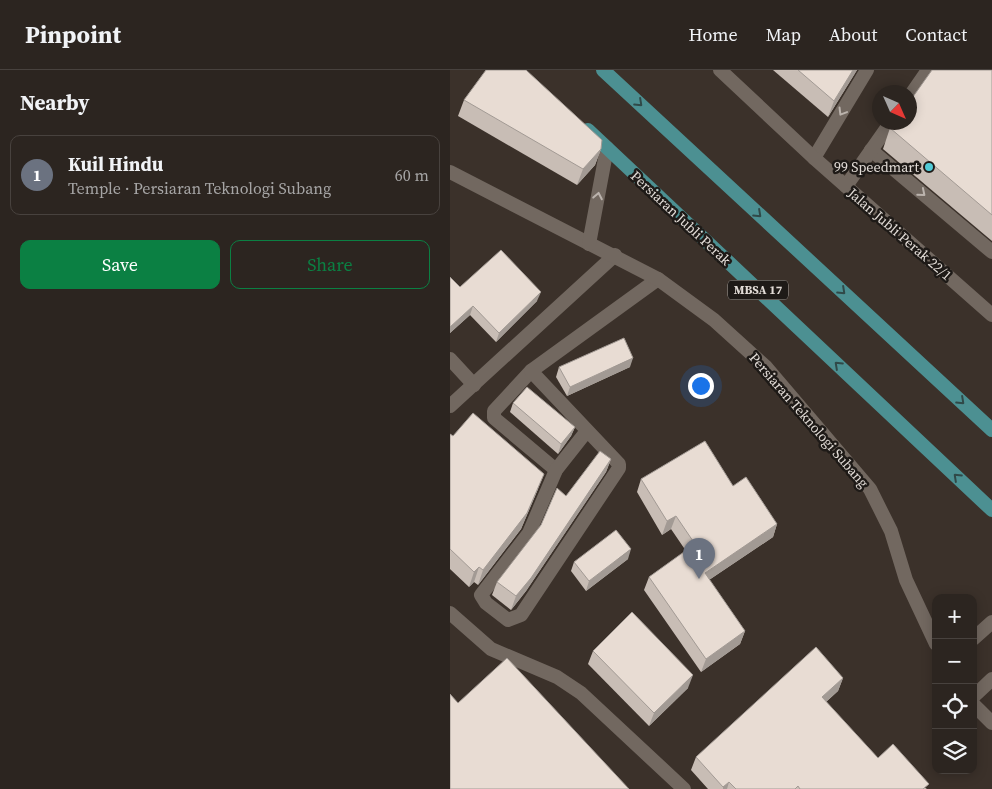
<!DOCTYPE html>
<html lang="en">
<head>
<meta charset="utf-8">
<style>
  :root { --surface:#2c2520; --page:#38312d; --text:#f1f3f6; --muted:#a6a5a5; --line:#48423e; --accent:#0b8043 }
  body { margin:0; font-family:"Source Serif 4",serif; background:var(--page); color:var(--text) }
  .controls { position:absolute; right:15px; bottom:15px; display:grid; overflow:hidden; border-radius:10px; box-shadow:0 2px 12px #0003 }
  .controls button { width:45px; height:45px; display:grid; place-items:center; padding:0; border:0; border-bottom:1px solid var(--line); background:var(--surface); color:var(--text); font:25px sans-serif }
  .compass { position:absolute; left:422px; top:15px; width:45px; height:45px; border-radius:50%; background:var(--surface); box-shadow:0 2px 12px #0003; rotate:135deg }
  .you { position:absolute; left:250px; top:315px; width:18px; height:18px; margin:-12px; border:4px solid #fff; border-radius:50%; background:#1a73e8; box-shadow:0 0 0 8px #1a73e833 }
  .badge { display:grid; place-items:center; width:32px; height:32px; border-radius:50%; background:var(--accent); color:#fff; font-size:16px; font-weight:700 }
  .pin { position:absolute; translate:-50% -41px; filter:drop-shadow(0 1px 2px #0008) }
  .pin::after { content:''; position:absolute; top:26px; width:18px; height:15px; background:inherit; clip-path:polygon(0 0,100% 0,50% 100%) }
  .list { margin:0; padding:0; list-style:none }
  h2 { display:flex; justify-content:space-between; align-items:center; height:65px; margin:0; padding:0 20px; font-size:21px }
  h2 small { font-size:16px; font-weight:400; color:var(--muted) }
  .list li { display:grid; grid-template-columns:32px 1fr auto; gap:15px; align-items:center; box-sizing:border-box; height:80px; margin:0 10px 10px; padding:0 10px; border:1px solid var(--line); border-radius:10px }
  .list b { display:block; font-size:19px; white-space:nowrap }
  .list p { margin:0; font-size:16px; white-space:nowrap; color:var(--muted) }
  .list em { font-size:16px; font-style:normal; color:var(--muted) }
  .actions { display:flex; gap:10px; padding:15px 20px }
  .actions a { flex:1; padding:11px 0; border:1px solid var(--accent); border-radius:10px; text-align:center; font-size:18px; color:var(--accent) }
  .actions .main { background:var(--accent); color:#fff }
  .icon { flex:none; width:28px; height:28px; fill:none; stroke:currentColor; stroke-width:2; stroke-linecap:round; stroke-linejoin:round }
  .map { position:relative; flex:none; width:542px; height:719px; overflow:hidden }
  header { display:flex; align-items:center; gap:30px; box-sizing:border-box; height:70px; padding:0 25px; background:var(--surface); border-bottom:1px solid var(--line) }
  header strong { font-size:24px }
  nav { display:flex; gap:28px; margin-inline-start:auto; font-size:18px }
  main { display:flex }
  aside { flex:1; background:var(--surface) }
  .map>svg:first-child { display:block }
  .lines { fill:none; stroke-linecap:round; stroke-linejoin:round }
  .service { stroke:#726860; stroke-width:14 }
  .minor { stroke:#726860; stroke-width:14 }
  .tertiary { stroke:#726860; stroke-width:14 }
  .primary { stroke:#4c9092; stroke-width:14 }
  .wall { fill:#c8bdb5 }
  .shaded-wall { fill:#a29a94 }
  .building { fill:#e8dcd3; stroke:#a29a94 }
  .oneway { stroke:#304948 }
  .oneway2 { stroke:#bbb3ad }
  .poi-dot { fill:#52cbd7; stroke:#1e1a17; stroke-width:2 }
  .labels { text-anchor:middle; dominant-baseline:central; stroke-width:5; stroke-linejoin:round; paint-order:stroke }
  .shield { fill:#1e1a17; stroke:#a7a29d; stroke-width:1 }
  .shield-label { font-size:12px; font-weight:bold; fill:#e2dcd7 }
  .poi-label { font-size:14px; fill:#e2dcd7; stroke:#1e1a17; text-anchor:end }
  .street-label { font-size:14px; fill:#e2dcd7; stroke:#1e1a17 }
</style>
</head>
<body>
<header>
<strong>Pinpoint</strong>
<nav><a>Home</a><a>Map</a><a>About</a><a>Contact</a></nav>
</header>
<main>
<aside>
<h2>Nearby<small></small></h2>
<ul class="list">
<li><span class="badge" style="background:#6b7280">1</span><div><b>Kuil Hindu</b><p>Temple · Persiaran Teknologi Subang</p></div><em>60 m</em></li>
</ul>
<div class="actions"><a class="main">Save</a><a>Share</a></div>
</aside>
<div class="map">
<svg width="542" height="719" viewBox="0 0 542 719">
  <rect width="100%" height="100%" fill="#3b312a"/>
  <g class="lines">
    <g class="service">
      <path d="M460,26L478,0"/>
      <path d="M421,80L542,182"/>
      <path d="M364,88L417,0"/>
      <path d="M396,116L441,52"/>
      <path d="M0,289L24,315"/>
      <path d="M81,301L44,341V348L106,400"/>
      <path d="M0,336L165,185"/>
      <path d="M136,362L106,400L79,463L31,525L36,533L58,550L71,545L169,398V394L81,301L208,209"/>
      <path d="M0,543L41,579L107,607L131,623L234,719"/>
    </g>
    <g class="minor">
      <path d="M270,0L364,88L542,245"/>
      <path d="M0,102L208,209L264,250L316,297L420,419L441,461L456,510L486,574"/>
      <path d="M139,174L157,78"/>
    </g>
    <g class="tertiary">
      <path d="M523,569L542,552"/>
      <path d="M523,627L542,609"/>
      <path d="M523,634L542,653"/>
    </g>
    <g class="primary">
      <path d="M153,0L542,360"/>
      <path d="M138,60L542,440"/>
    </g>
  </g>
  <g class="wall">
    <path d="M323,0H407L378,47Z"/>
    <path d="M542,0V171L433,79L440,58Z"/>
    <path d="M14,30L151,79L145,95L127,115L8,46Z"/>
    <path d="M0,207L10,217L87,231L46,272L20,245L0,263Z"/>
    <path d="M109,297H180L117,326L106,307Z"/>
    <path d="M63,333L125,357L121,366L108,384L60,342Z"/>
    <path d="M0,364L88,419L71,459L28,515L24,512L19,517L0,499Z"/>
    <path d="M161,389L156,402L76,521L61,540L42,525L47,512L116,426Z"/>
    <path d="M191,409L283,416L327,454L323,467L259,510L295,561L290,574L251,602L194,520L199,507L236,481L221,459L212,465L187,422Z"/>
    <path d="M178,489L136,521L121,501L124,492Z"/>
    <path d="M143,581L238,618L199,656L138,594Z"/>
    <path d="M393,608L388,621L376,632L428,688L477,719H258L241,700L246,687Z"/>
  </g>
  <g class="shaded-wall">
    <path d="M403,0H407L378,47L384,31Z"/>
    <path d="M151,79L145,95L127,115L133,99Z"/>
    <path d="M91,222L87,231L46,272L49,263Z"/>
    <path d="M23,236L20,245L0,263V257Z"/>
    <path d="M183,288L180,297L117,326L120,317Z"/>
    <path d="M125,357L121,366L108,384L111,374Z"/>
    <path d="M161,389L156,402L76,521L61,540L66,526Z"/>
    <path d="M94,404L88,419L71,459L28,515L33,500Z"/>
    <path d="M226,446L221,459L212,465L217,451Z"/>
    <path d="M327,454L323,467L250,516L255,503Z"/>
    <path d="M181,479L178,489L136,521L139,511Z"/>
    <path d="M29,497L24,512L19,517L24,502Z"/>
    <path d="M295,561L290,574L251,602L256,589Z"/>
    <path d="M243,605L238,618L199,656L204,643Z"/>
    <path d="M393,608L388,621L367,640L372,627Z"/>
    <path d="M279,712L277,719H273V717Z"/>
  </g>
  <g class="building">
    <path d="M36,0H76L152,70L151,79L133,99L14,30Z"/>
    <path d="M348,0H403L384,31Z"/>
    <path d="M482,0H542V145L440,58L445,52H460V31Z"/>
    <path d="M51,180L91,222L49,263L23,236L0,257V207L10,217Z"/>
    <path d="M174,268L183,288L120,317L109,297Z"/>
    <path d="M77,317L125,357L111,374L63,333Z"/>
    <path d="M23,343L94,404L77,443L33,500L29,497L24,502L0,479V364L3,366Z"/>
    <path d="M255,371L283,416L296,407L327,454L255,503L295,561L256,589L199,507L245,474L226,446L217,451L191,409Z"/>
    <path d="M150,381L161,389L81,508L66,526L47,512L91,455L107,418L116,426Z"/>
    <path d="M166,460L181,479L139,511L124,492Z"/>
    <path d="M182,542L243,605L204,643L143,581Z"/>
    <path d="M366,577L393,608L372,627L428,688L443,674L479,714L473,719H350L348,716L345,719H286L279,712L273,717L246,687Z"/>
    <path d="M57,588L179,719H0V624L8,633Z"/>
  </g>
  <defs><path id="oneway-chevron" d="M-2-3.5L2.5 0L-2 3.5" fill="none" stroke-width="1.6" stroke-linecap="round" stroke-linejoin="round" transform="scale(1.25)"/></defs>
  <g class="oneway">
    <use href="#oneway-chevron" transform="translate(189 33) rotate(43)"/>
    <use href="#oneway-chevron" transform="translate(308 144) rotate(43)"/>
    <use href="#oneway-chevron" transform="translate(392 221) rotate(43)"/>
    <use href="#oneway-chevron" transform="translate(388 295) rotate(-137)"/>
    <use href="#oneway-chevron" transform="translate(511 331) rotate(43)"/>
    <use href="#oneway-chevron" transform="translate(507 407) rotate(-137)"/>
  </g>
  <g class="oneway2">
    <use href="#oneway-chevron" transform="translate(392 42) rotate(121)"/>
    <use href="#oneway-chevron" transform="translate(472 123) rotate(40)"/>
    <use href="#oneway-chevron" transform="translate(148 126) rotate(-79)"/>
  </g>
  <circle class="poi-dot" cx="479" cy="97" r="5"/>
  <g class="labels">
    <rect class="shield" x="278" y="210.5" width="60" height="19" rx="4"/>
    <g class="shield-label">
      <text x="308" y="220">MBSA 17</text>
    </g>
    <g class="poi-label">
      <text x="469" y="97">99 Speedmart</text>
    </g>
    <g class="street-label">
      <text transform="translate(231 148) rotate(43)">Persiaran Jubli Perak</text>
      <text transform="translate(450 164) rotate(41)">Jalan Jubli Perak 22/1</text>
      <text transform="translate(359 350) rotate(49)">Persiaran Teknologi Subang</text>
    </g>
  </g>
</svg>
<div class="controls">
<button>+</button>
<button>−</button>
<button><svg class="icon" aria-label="locate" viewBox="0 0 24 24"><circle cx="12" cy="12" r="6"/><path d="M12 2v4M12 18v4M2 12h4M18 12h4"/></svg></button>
<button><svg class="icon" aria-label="layers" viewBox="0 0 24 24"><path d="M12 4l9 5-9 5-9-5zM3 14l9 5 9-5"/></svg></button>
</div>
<svg class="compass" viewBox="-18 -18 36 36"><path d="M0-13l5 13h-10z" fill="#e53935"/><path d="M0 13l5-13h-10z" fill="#a6a5a5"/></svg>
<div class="you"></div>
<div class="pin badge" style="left:249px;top:509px;background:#6b7280">1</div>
</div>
</main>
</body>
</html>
